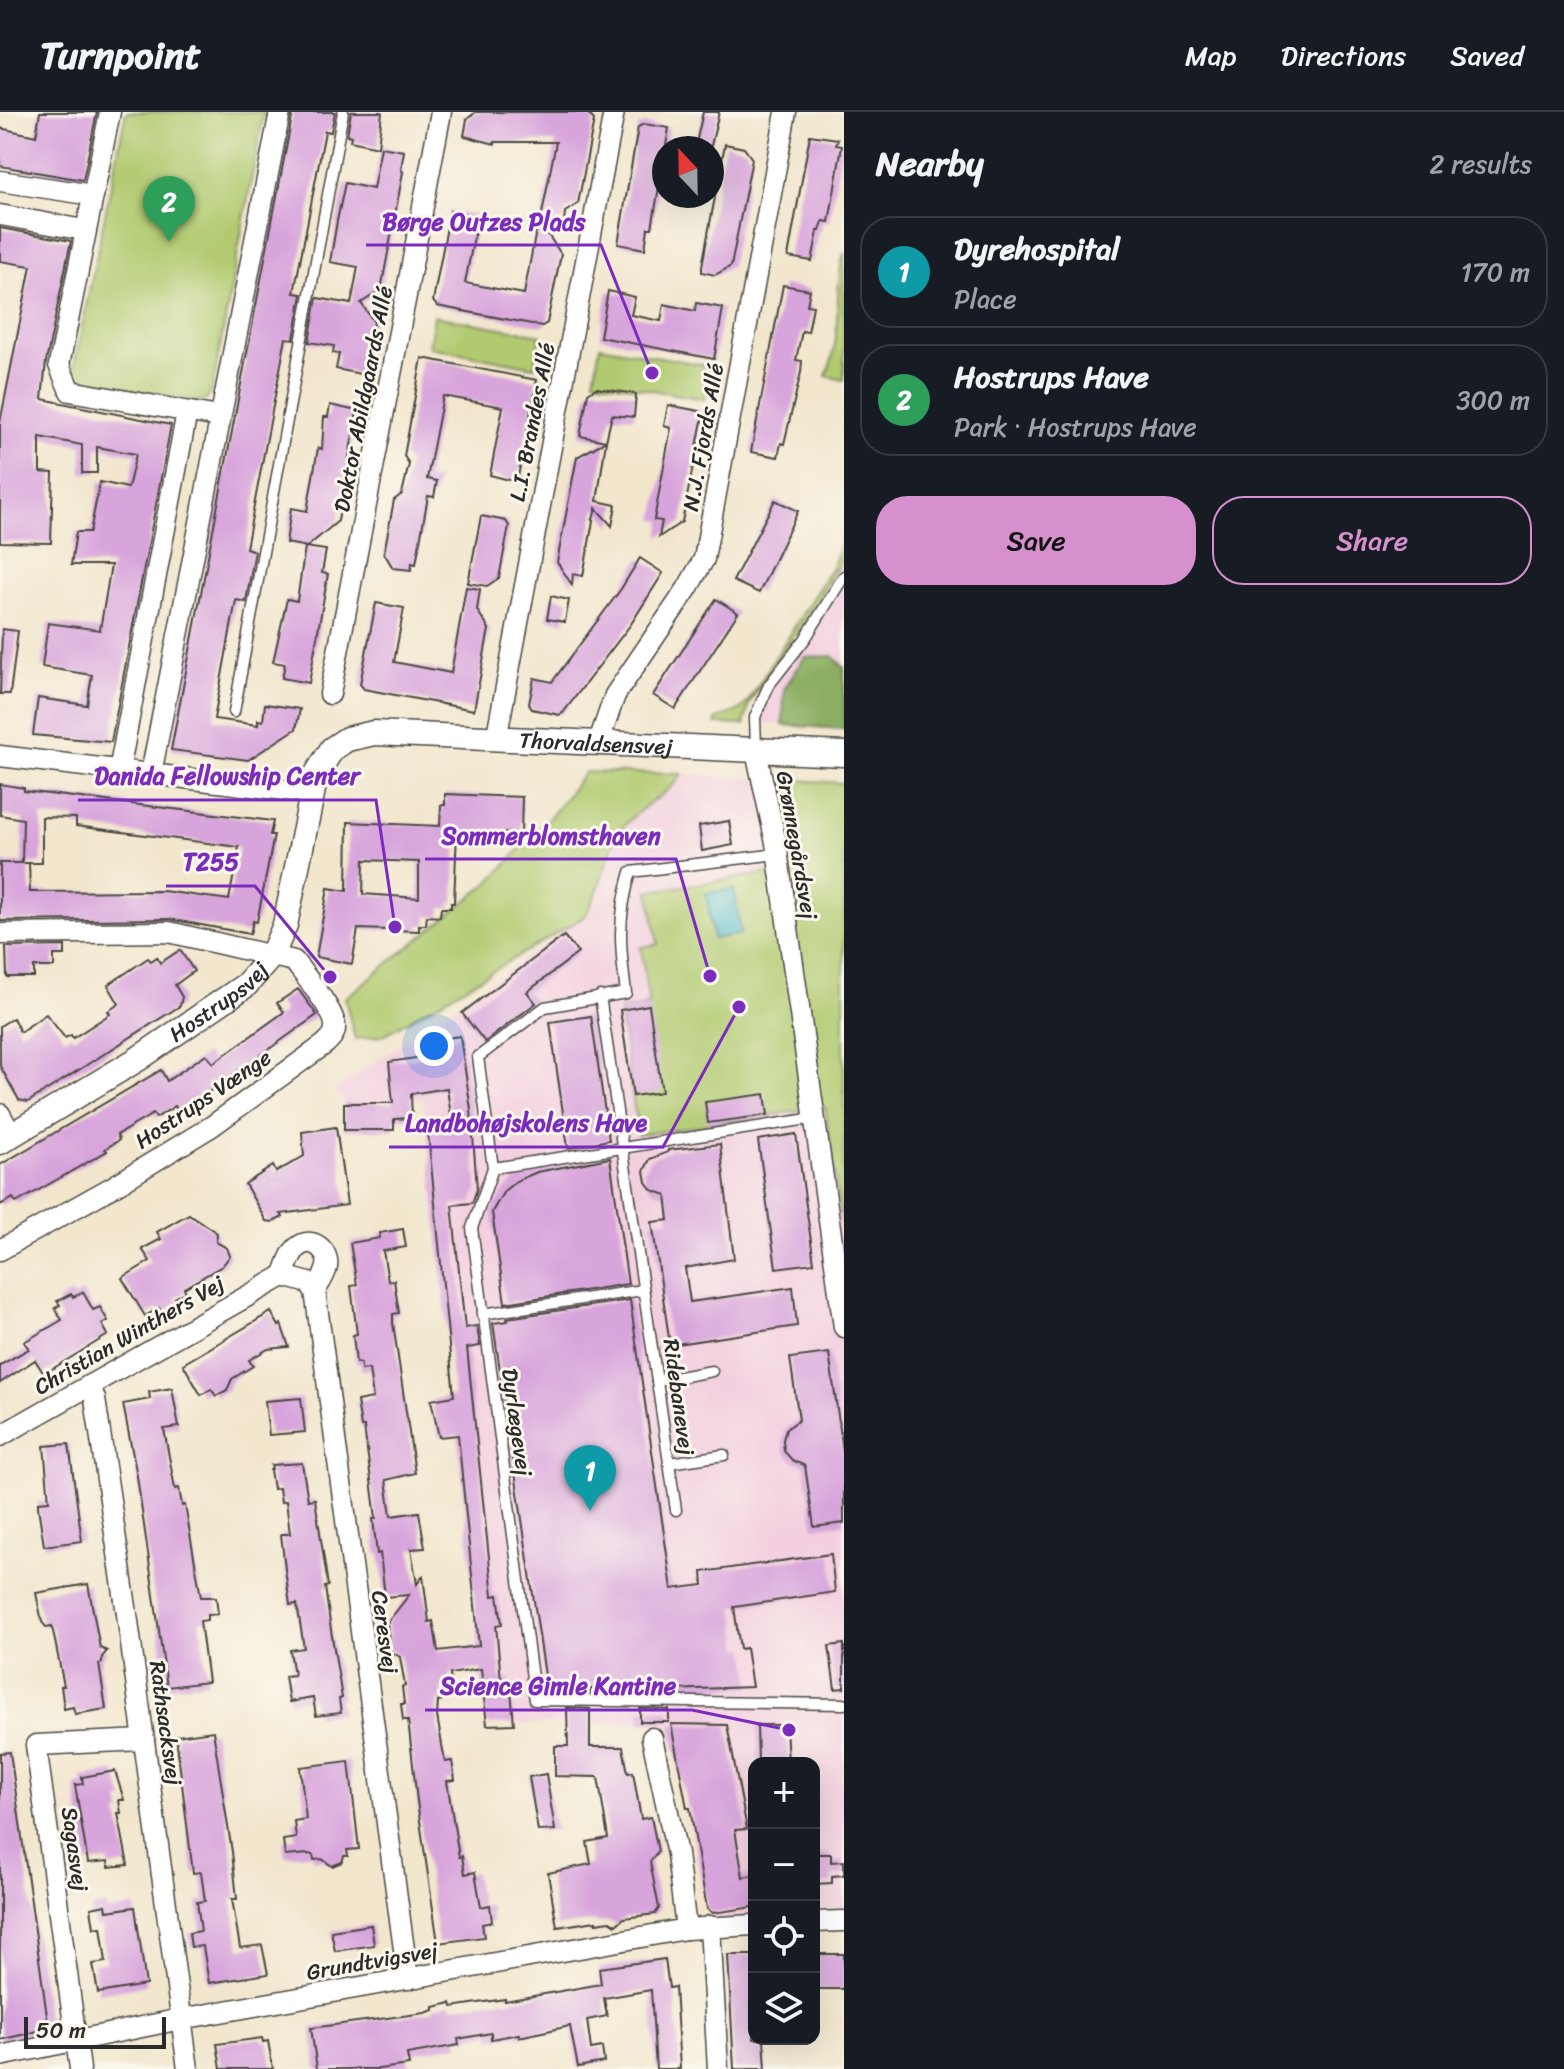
<!DOCTYPE html>
<html lang="en">
<head>
<meta charset="utf-8">
<style>
  :root { --surface:#171b24; --page:#242831; --text:#f1f3f6; --muted:#9ea1a6; --line:#363941; --accent:#d690ce }
  body { margin:0; font-family:Sriracha,sans-serif; background:var(--page); color:var(--text) }
  .controls { position:absolute; right:24px; bottom:24px; display:grid; overflow:hidden; border-radius:16px; box-shadow:0 8px 32px #0002 }
  .controls button { width:72px; height:72px; display:grid; place-items:center; padding:0; border:0; border-bottom:2px solid var(--line); background:var(--surface); color:var(--text); font:40px sans-serif }
  .compass { position:absolute; left:652px; top:24px; width:72px; height:72px; border-radius:50%; background:var(--surface); box-shadow:0 8px 32px #0002; rotate:338deg }
  .scale { position:absolute; left:24px; bottom:20px; width:142px; box-sizing:border-box; padding-left:8px; border:4px solid #2b2b2b; border-top:0; font-size:22px; line-height:28px; white-space:nowrap; color:#2b2b2b; -webkit-text-stroke:6px #fbf7ec; paint-order:stroke }
  .you { position:absolute; left:434px; top:934px; width:28px; height:28px; margin:-20px; border:6px solid #fff; border-radius:50%; background:#1a73e8; box-shadow:0 0 0 12px #1a73e833 }
  .badge { display:grid; place-items:center; width:52px; height:52px; border-radius:50%; background:var(--accent); color:#fff; font-size:26px; font-weight:700 }
  .pin { position:absolute; translate:-50% -66px; filter:drop-shadow(0 2px 4px #0008) }
  .pin::after { content:''; position:absolute; top:42px; width:28px; height:24px; background:inherit; clip-path:polygon(0 0,100% 0,50% 100%) }
  .list { margin:0; padding:0; list-style:none }
  h2 { display:flex; justify-content:space-between; align-items:center; height:104px; margin:0; padding:0 32px; font-size:34px }
  h2 small { font-size:26px; font-weight:400; color:var(--muted) }
  .list li { display:grid; grid-template-columns:52px 1fr auto; gap:24px; align-items:center; box-sizing:border-box; height:112px; margin:0 16px 16px; padding:0 16px; border:2px solid var(--line); border-radius:32px }
  .list b { display:block; font-size:30px; white-space:nowrap }
  .list p { margin:0; font-size:26px; white-space:nowrap; color:var(--muted) }
  .list em { font-size:26px; font-style:normal; color:var(--muted) }
  .actions { display:flex; gap:16px; padding:24px 32px }
  .actions a { flex:1; padding:18px 0; border:2px solid var(--accent); border-radius:32px; text-align:center; font-size:28px; color:var(--accent) }
  .actions .main { background:var(--accent); color:#111 }
  .icon { flex:none; width:44px; height:44px; fill:none; stroke:currentColor; stroke-width:2; stroke-linecap:round; stroke-linejoin:round }
  .map { position:relative; flex:none; width:844px; height:1957px; overflow:hidden }
  header { display:flex; align-items:center; gap:48px; box-sizing:border-box; height:112px; padding:0 40px; background:var(--surface); border-bottom:2px solid var(--line) }
  header strong { font-size:38px }
  nav { display:flex; gap:44px; margin-inline-start:auto; font-size:28px }
  main { display:flex }
  aside { flex:1; background:var(--surface) }
  .map>svg:first-child { display:block }
  .built { fill:#f3cfdf }
  .green { fill:#b1ca70; stroke:#6e7a4e; stroke-width:2 }
  .forest { fill:#8cae62; stroke:#5c6c46; stroke-width:2 }
  .water { fill:#4fb9cb; stroke:#3d727b; stroke-width:2 }
  .building { fill:#d8a4dc; fill-rule:evenodd }
  .lines { fill:none; stroke-linecap:round; stroke-linejoin:round }
  .service-casing { stroke:#494743; stroke-width:13 }
  .minor-casing { stroke:#494743; stroke-width:23 }
  .tertiary-casing { stroke:#494743; stroke-width:27 }
  .service { stroke:#fff; stroke-width:10 }
  .minor { stroke:#fff; stroke-width:20 }
  .tertiary { stroke:#fff; stroke-width:24 }
  .labels { text-anchor:middle; dominant-baseline:central; stroke-width:6; stroke-linejoin:round; paint-order:stroke }
  .street-label { font-size:22px; fill:#2b2b2b; stroke:#fbf7ec }
  .leader { fill:none; stroke:#7b2cbf; stroke-width:3 }
  .callout-dot { fill:#7b2cbf; stroke:#fbf7ec; stroke-width:3 }
  .callout-label { font-size:24px; text-anchor:middle; font-weight:bold; fill:#7b2cbf; stroke:#fbf7ec; stroke-width:6; stroke-linejoin:round; paint-order:stroke }
</style>
</head>
<body>
<header>
<strong>Turnpoint</strong>
<nav><a>Map</a><a>Directions</a><a>Saved</a></nav>
</header>
<main>
<div class="map">
<svg width="844" height="1957" viewBox="0 0 844 1957">
  <rect width="100%" height="100%" fill="#fbf7ec"/>
  <filter id="ink" filterUnits="userSpaceOnUse"><feTurbulence type="fractalNoise" baseFrequency=".0125" numOctaves="2"/><feDisplacementMap in="SourceGraphic" scale="16" xChannelSelector="R" yChannelSelector="G"/><feConvolveMatrix kernelMatrix="1 2 1 2 8 2 1 2 1" color-interpolation-filters="sRGB"/></filter>
  <filter id="wash" filterUnits="userSpaceOnUse"><feTurbulence type="fractalNoise" baseFrequency=".006" numOctaves="4" result="noise"/><feDisplacementMap in="SourceGraphic" scale="32" xChannelSelector="R" yChannelSelector="G"/><feGaussianBlur stdDeviation="1.8" result="paint"/><feColorMatrix in="noise" values="0 0 0 0 0 0 0 0 0 0 0 0 0 0 0 0 0 1.4 0 .05"/><feComposite in="paint" operator="in"/></filter>
  <g filter="url(#wash)">
    <rect width="100%" height="100%" fill="#f2e6cd"/>
    <g class="built">
      <path d="M844,428V615L754,611L839,449Z"/>
      <path d="M682,662L844,671V1659L841,1660L844,1685V1801L814,1803V1651H754V1808L709,1811L670,1611L486,1613L424,988L344,990L334,978L584,805L596,792L612,732L632,706L674,673Z"/>
    </g>
    <g class="green">
      <path d="M126,0H264L212,278L206,288L196,290L182,287L76,266L73,259Z"/>
      <path d="M844,140V268L826,264C844,224 832,183 844,140Z"/>
      <path d="M434,204L541,223L534,255L429,235Z"/>
      <path d="M600,234L709,254L704,287L594,268Z"/>
      <path d="M844,421V443L815,493L749,592L744,613L715,612L717,607L740,598L747,591L833,453Z"/>
      <path d="M585,660L682,662C668,684 642,692 625,713C603,740 604,778 584,805L382,924L355,927L345,886L491,769L556,698Z"/>
      <path d="M780,667L844,671V1126L825,995L638,1023L620,898L649,893L641,835L658,832L649,779L791,758Z"/>
    </g>
    <path class="forest" d="M833,544L844,556V617L783,613L784,577L805,545Z"/>
    <path class="water" d="M734,777L741,822L713,827L706,781Z"/>
    <g id="blocks">
      <g class="building">
        <path d="M40,0H97L83,68L0,54V16L36,24Z"/>
        <path d="M293,0H335L331,20L325,19L294,181L302,182L294,227L286,226L246,436L255,439L246,490L236,488L214,607L258,613V608L263,609L265,592L300,597L296,617L248,648L171,638Z"/>
        <path d="M351,0H382L378,35L350,29L351,24L347,23Z"/>
        <path d="M476,0H587L594,8L578,92L565,100L564,111L541,107L556,30H495V32L464,24L467,7Z"/>
        <path d="M703,0H719L711,34L696,31Z"/>
        <path d="M644,12L669,16L652,116H648L645,137L618,132L638,15Z"/>
        <path d="M810,23L838,27L836,33L842,34L829,110L823,109L820,119H818L812,149L788,145Z"/>
        <path d="M725,32L744,36L752,47L731,154L715,163L702,160V154Z"/>
        <path d="M381,35L404,39L401,57L403,60L381,178L361,191L374,210L365,259L360,262L336,257L339,242L333,241L334,234L309,230L317,186L351,192L358,155L330,150L337,109L345,71L373,77Z"/>
        <path d="M450,99L478,104L465,171L524,182L538,108L561,142L547,211L542,214L437,194L433,189Z"/>
        <path d="M0,116L71,129L46,250L42,287L171,313L111,630L33,623L38,586L87,593L92,563L42,555L48,511L100,518L111,453H71L76,420H90L100,370L128,376L136,342L97,335V361H82V333L40,325V360L53,361L51,431L0,430V311L31,154L0,149Z"/>
        <path d="M783,173L810,178L807,193L813,194L808,220L802,219L796,248L802,249L801,260L784,332L781,331L778,345L751,340Z"/>
        <path d="M608,179L635,185L631,203L661,209L664,192L695,199L696,191L723,196L714,247L600,225Z"/>
        <path d="M422,246L537,268L518,365L513,369L490,363L503,295L443,284L427,367L437,369L434,385L428,384L416,452L412,451L411,458L393,456L384,441L394,388L402,382L409,352L404,344Z"/>
        <path d="M596,276L636,282L634,305L612,303L606,329L580,324L588,281Z"/>
        <path d="M330,293L357,299L338,409L307,435L286,431L291,396L307,399L318,336L322,337L324,305H328Z"/>
        <path d="M668,293L699,299L703,304L682,410L659,425L662,409L654,408L671,316L664,314Z"/>
        <path d="M606,329L597,389L616,393L612,414L596,396L593,408L591,407L593,409L583,464L573,462L572,473L557,450L577,345Z"/>
        <path d="M775,388L798,399L759,481L733,469Z"/>
        <path d="M481,404L506,409L509,414L499,466L487,474L468,471Z"/>
        <path d="M305,435L326,438L322,461L328,462L309,571L282,566L285,552L273,550L287,487L297,489Z"/>
        <path d="M640,446L663,461L631,512L563,601L559,603L532,597L529,592L534,566L552,570L621,477Z"/>
        <path d="M466,475L480,477L477,498L489,517L474,598L364,577L360,572L376,491L404,496L394,550L451,561Z"/>
        <path d="M551,484L569,488L565,510L547,507Z"/>
        <path d="M716,487L738,501L675,597L653,583Z"/>
        <path d="M2,517L18,519L10,582H0Z"/>
        <path d="M0,672L24,676V679L273,709L270,723H274L257,810L253,809L250,822L169,807L0,809V751H29L30,780L163,779L229,788L239,735L76,714V706L42,705V751H22L23,707L0,703Z"/>
        <path d="M445,682L522,685L521,722L457,719L454,791H451V796H441L440,805L427,804L426,813H419V819L358,817L352,852L316,845L328,776L347,779L348,710L440,714L441,693H445ZM364,748L419,750V786L363,782Z"/>
        <path d="M729,709L733,733L702,739L699,714Z"/>
        <path d="M564,824L578,841L527,880L536,891L485,930L462,901Z"/>
        <path d="M65,834V843H54V855H34V865H7L6,835Z"/>
        <path d="M180,838L194,859L175,873L182,885L180,894L28,990L19,988L0,954V914L13,906L20,920L46,902L65,926L71,923L73,926L110,902L108,899L119,892L108,873L148,846L151,849L157,845L160,851Z"/>
        <path d="M298,877L317,903L179,1001L175,994L156,1006L153,1002L117,1023L119,1028L105,1037L107,1039L16,1091L13,1086L0,1093V1053L161,958L167,969L206,942L213,951L284,900L277,891Z"/>
        <path d="M649,893L662,980L633,984L620,898Z"/>
        <path d="M591,904L609,1028L568,1036L550,910Z"/>
        <path d="M460,924L471,998L477,1077L472,1091L452,1093L465,1216L477,1214L480,1234L467,1236L493,1484L498,1483L502,1512L496,1513L501,1568L510,1567L514,1612L487,1613L481,1557L450,1562L451,1575L441,1576L443,1588L438,1589L437,1604L445,1650L452,1649L455,1668L447,1669L459,1745L462,1744L465,1762L475,1760L481,1795L490,1793L492,1810L482,1812L484,1825L438,1831L417,1689L408,1608H403L401,1592H404L402,1575L405,1574L400,1545L390,1539L387,1511L409,1483L385,1485L380,1441L377,1442L373,1407L376,1406L364,1315H361L357,1289L373,1286L369,1257L361,1258V1251H356L353,1223L357,1222L351,1174L357,1173L350,1131L380,1126V1121L403,1117L406,1135L383,1139L388,1169L394,1168L399,1201L393,1202V1211L415,1361L386,1368L391,1404L419,1400L425,1436L411,1437L417,1472L423,1464L429,1510L433,1509L438,1539L479,1534L458,1323L439,1325L431,1288L454,1284L428,1021L453,1018L447,976L411,982L412,1006L394,1007V1018H344V991H393L389,950L442,942L440,927Z"/>
        <path d="M765,982L768,1003L708,1011L705,990Z"/>
        <path d="M336,1015L347,1093L281,1102L283,1105L273,1110L266,1109L245,1072L273,1054L276,1060L304,1044L302,1020Z"/>
        <path d="M796,1022L814,1151L776,1156L758,1028Z"/>
        <path d="M720,1032L734,1147L685,1156L690,1190L793,1175L797,1214L670,1233L652,1110L669,1108L666,1083L652,1078L646,1070L644,1059L650,1047L668,1040V1038Z"/>
        <path d="M610,1046L628,1172L505,1191L492,1100L504,1079L516,1069L537,1060Z"/>
        <path d="M189,1102L217,1121L216,1130L227,1136L230,1144L222,1154L184,1176L186,1180L175,1186L178,1191L162,1201L159,1196L145,1204L122,1166L150,1149L142,1137L161,1127L157,1120Z"/>
        <path d="M83,1180L93,1198L100,1195L108,1209L102,1212L108,1223L44,1262L35,1248L0,1271V1253L29,1237L24,1230L62,1208L55,1196L60,1193L57,1189L71,1182L73,1185Z"/>
        <path d="M630,1188L672,1477L703,1473L702,1460L831,1442L835,1480L734,1495L740,1537L746,1536L752,1575L668,1578L669,1582L640,1581V1577H590V1581L547,1577L493,1211L508,1209L507,1206Z"/>
        <path d="M271,1200L279,1214L281,1212L289,1235L268,1237L249,1248L253,1254L232,1267L227,1278L216,1284L211,1277L201,1283L183,1252Z"/>
        <path d="M829,1241L844,1345V1411L814,1415L805,1354L792,1348L784,1339L783,1328L786,1317L799,1308L790,1246Z"/>
        <path d="M172,1276L179,1315L164,1317L175,1377L179,1376L182,1394L185,1393L201,1485H216L218,1502L207,1503V1508L200,1509L208,1570L167,1575L137,1364L123,1292L150,1287L149,1280Z"/>
        <path d="M301,1286L305,1320L269,1323L265,1289Z"/>
        <path d="M69,1332L82,1429L44,1434L38,1395V1390L49,1389L44,1334Z"/>
        <path d="M302,1351L308,1388L315,1387L328,1474L325,1475L331,1518L342,1586L339,1587L341,1601L316,1604L313,1586L289,1590L285,1564L294,1563L290,1538L304,1536L297,1492L290,1493L285,1457L281,1422H290L286,1389L281,1390L279,1376L273,1377L270,1358L272,1357L271,1353Z"/>
        <path d="M88,1472L100,1536L107,1539L102,1545V1551L99,1552L106,1597L75,1602L73,1595L64,1597L61,1574H64L52,1514L46,1515L42,1510L36,1481Z"/>
        <path d="M844,1532V1576L835,1577L829,1534Z"/>
        <path d="M567,1596L590,1597V1635H623L628,1661L633,1660L641,1707L651,1705L658,1739L650,1750L659,1796L655,1802L624,1806L616,1813L610,1809L596,1811V1809L557,1815L548,1761L591,1752L587,1730L608,1726L598,1665L555,1664V1634H568Z"/>
        <path d="M640,1597L669,1598V1610H640Z"/>
        <path d="M671,1612L727,1613L747,1717L735,1718L743,1765L754,1763V1795L713,1801L707,1797L690,1696H687Z"/>
        <path d="M757,1613H786L788,1651H758Z"/>
        <path d="M213,1619L232,1740L237,1787H232L240,1836L262,1833L268,1862L209,1871L203,1834L191,1835L189,1821L201,1819L197,1790L205,1789L201,1760L193,1761L176,1624Z"/>
        <path d="M10,1640L48,1911L42,1918L0,1928V1641Z"/>
        <path d="M349,1649L359,1737L347,1738L348,1744H344L342,1750L332,1754L322,1747L314,1748L313,1743L308,1742L285,1744L283,1728L296,1726L294,1709L306,1707L300,1655Z"/>
        <path d="M115,1659L124,1688H119L121,1701H118L128,1753L109,1755L108,1749L88,1751L75,1673L83,1672L82,1665Z"/>
        <path d="M546,1662L555,1718L538,1719L529,1665Z"/>
        <path d="M814,1742H831V1750L844,1749V1763L832,1764V1771L814,1772Z"/>
        <path d="M106,1793L107,1799L135,1795L146,1873L98,1881L93,1852L106,1850L101,1815L94,1816L91,1796Z"/>
        <path d="M371,1813L374,1833L335,1839L331,1819Z"/>
        <rect x="814" y="1842" width="30" height="35"/>
        <path d="M728,1843H754V1927H764L766,1957H734Z"/>
        <path d="M665,1847L669,1876L675,1875L680,1957H656L651,1878L604,1886L607,1904L587,1908L591,1937L602,1935L604,1950L578,1955L570,1914L519,1925V1922L491,1927V1921L458,1927L459,1933L407,1942L409,1953L379,1957H317L311,1916L425,1901L434,1898V1895L451,1891L452,1895L505,1887V1889L601,1872L599,1856Z"/>
        <path d="M262,1926L263,1930L268,1929L273,1957H221L217,1932Z"/>
      </g>
    </g>
  </g>
  <g filter="url(#ink)">
    <use href="#blocks" fill-opacity="0" stroke="#494743" stroke-width="2"/>
    <g class="lines">
      <g class="service-casing">
        <g id="service">
          <path d="M234,600L343,0"/>
          <path d="M756,637L755,605L769,573L805,527L844,464"/>
          <path d="M777,742L631,760C617,806 620,835 626,881L545,895L478,945L493,1056L472,1116L535,1588L844,1592"/>
          <path d="M600,884L676,1398"/>
          <path d="M493,1056L815,1006"/>
          <path d="M482,1202L643,1178"/>
          <path d="M657,1269L712,1259"/>
          <path d="M669,1351L724,1343"/>
        </g>
      </g>
      <g class="minor-casing">
        <g id="minor">
          <path d="M110,0L59,253L70,279L219,305"/>
          <path d="M0,69L93,83"/>
          <path d="M0,103L84,118"/>
          <path d="M330,582L441,0"/>
          <path d="M496,628L614,0"/>
          <path d="M598,632L615,583L687,477L704,447L786,0"/>
          <path d="M756,639L776,731L844,1215"/>
          <path d="M0,644L310,681"/>
          <path d="M119,659L187,300"/>
          <path d="M151,662L280,0"/>
          <path d="M0,822L169,820L294,849C304,863 337,901 335,916C335,923 330,927 325,932L212,1014L114,1074L0,1138"/>
          <path d="M0,1002L12,1024"/>
          <path d="M283,1164C287,1155 290,1141 298,1135C312,1123 330,1139 327,1155C325,1164 319,1172 315,1179"/>
          <path d="M90,1273L95,1287L127,1502L188,1957"/>
          <path d="M0,1324L283,1164L309,1171L315,1179L408,1867"/>
          <path d="M652,1626L677,1742L686,1817"/>
          <path d="M814,1810L844,1809"/>
          <path d="M710,1814L718,1957"/>
          <path d="M0,1944L181,1907L686,1817L754,1813"/>
          <path d="M80,1957L36,1633L144,1628"/>
        </g>
      </g>
      <g class="tertiary-casing">
        <g id="tertiary">
          <path id="s1" d="M0,1030L138,947L246,873L272,843L285,813L316,663L332,637L347,627L374,621L844,642"/>
        </g>
      </g>
      <use href="#service" class="service"/>
      <use href="#minor" class="minor"/>
      <use href="#tertiary" class="tertiary"/>
    </g>
  </g>
  <g class="labels">
    <g class="street-label">
      <text transform="translate(363 287) rotate(-79)">Doktor Abildgaards Allé</text>
      <text transform="translate(532 310) rotate(-79)">L.I. Brandes Allé</text>
      <text transform="translate(703 325) rotate(-80)">N.J. Fjords Allé</text>
      <text stroke="none"><textPath href="#s1" startOffset="816">Thorvaldsensvej</textPath></text>
      <text transform="translate(797 733) rotate(80)">Grønnegårdsvej</text>
      <text stroke="none"><textPath href="#s1" startOffset="260">Hostrupsvej</textPath></text>
      <text transform="translate(203 987) rotate(-34)">Hostrups Vænge</text>
      <text transform="translate(129 1223) rotate(-30)">Christian Winthers Vej</text>
      <text transform="translate(679 1285) rotate(82)">Ridebanevej</text>
      <text transform="translate(517 1310) rotate(82)">Dyrlægevej</text>
      <text transform="translate(385 1520) rotate(82)">Ceresvej</text>
      <text transform="translate(166 1611) rotate(82)">Rathsacksvej</text>
      <text transform="translate(75 1737) rotate(82)">Sagasvej</text>
      <text transform="translate(372 1849) rotate(-10)">Grundtvigsvej</text>
    </g>
  </g>
  <path class="leader" d="M652 261L601 133H366M395 815L376 688H78M710 864L676 747H425M330 865L255 774H166M739 895L663 1035H389M789 1618L692 1598H425"/>
  <g class="callout-dot">
    <circle cx="652" cy="261" r="8"/>
    <circle cx="395" cy="815" r="8"/>
    <circle cx="710" cy="864" r="8"/>
    <circle cx="330" cy="865" r="8"/>
    <circle cx="739" cy="895" r="8"/>
    <circle cx="789" cy="1618" r="8"/>
  </g>
  <g class="callout-label">
    <text x="484" y="118">Børge Outzes Plads</text>
    <text x="227" y="672">Danida Fellowship Center</text>
    <text x="551" y="732">Sommerblomsthaven</text>
    <text x="211" y="758">T255</text>
    <text x="526" y="1019">Landbohøjskolens Have</text>
    <text x="558" y="1582">Science Gimle Kantine</text>
  </g>
</svg>
<div class="controls">
<button>+</button>
<button>−</button>
<button><svg class="icon" aria-label="locate" viewBox="0 0 24 24"><circle cx="12" cy="12" r="6"/><path d="M12 2v4M12 18v4M2 12h4M18 12h4"/></svg></button>
<button><svg class="icon" aria-label="layers" viewBox="0 0 24 24"><path d="M12 4l9 5-9 5-9-5zM3 14l9 5 9-5"/></svg></button>
</div>
<svg class="compass" viewBox="-18 -18 36 36"><path d="M0-13l5 13h-10z" fill="#e53935"/><path d="M0 13l5-13h-10z" fill="#9ea1a6"/></svg>
<div class="scale">50 m</div>
<div class="you"></div>
<div class="pin badge" style="left:590px;top:1399px;background:#0f9aa8">1</div>
<div class="pin badge" style="left:169px;top:130px;background:#2e9e5b">2</div>
</div>
<aside>
<h2>Nearby<small>2 results</small></h2>
<ul class="list">
<li><span class="badge" style="background:#0f9aa8">1</span><div><b>Dyrehospital</b><p>Place</p></div><em>170 m</em></li>
<li><span class="badge" style="background:#2e9e5b">2</span><div><b>Hostrups Have</b><p>Park · Hostrups Have</p></div><em>300 m</em></li>
</ul>
<div class="actions"><a class="main">Save</a><a>Share</a></div>
</aside>
</main>
</body>
</html>
